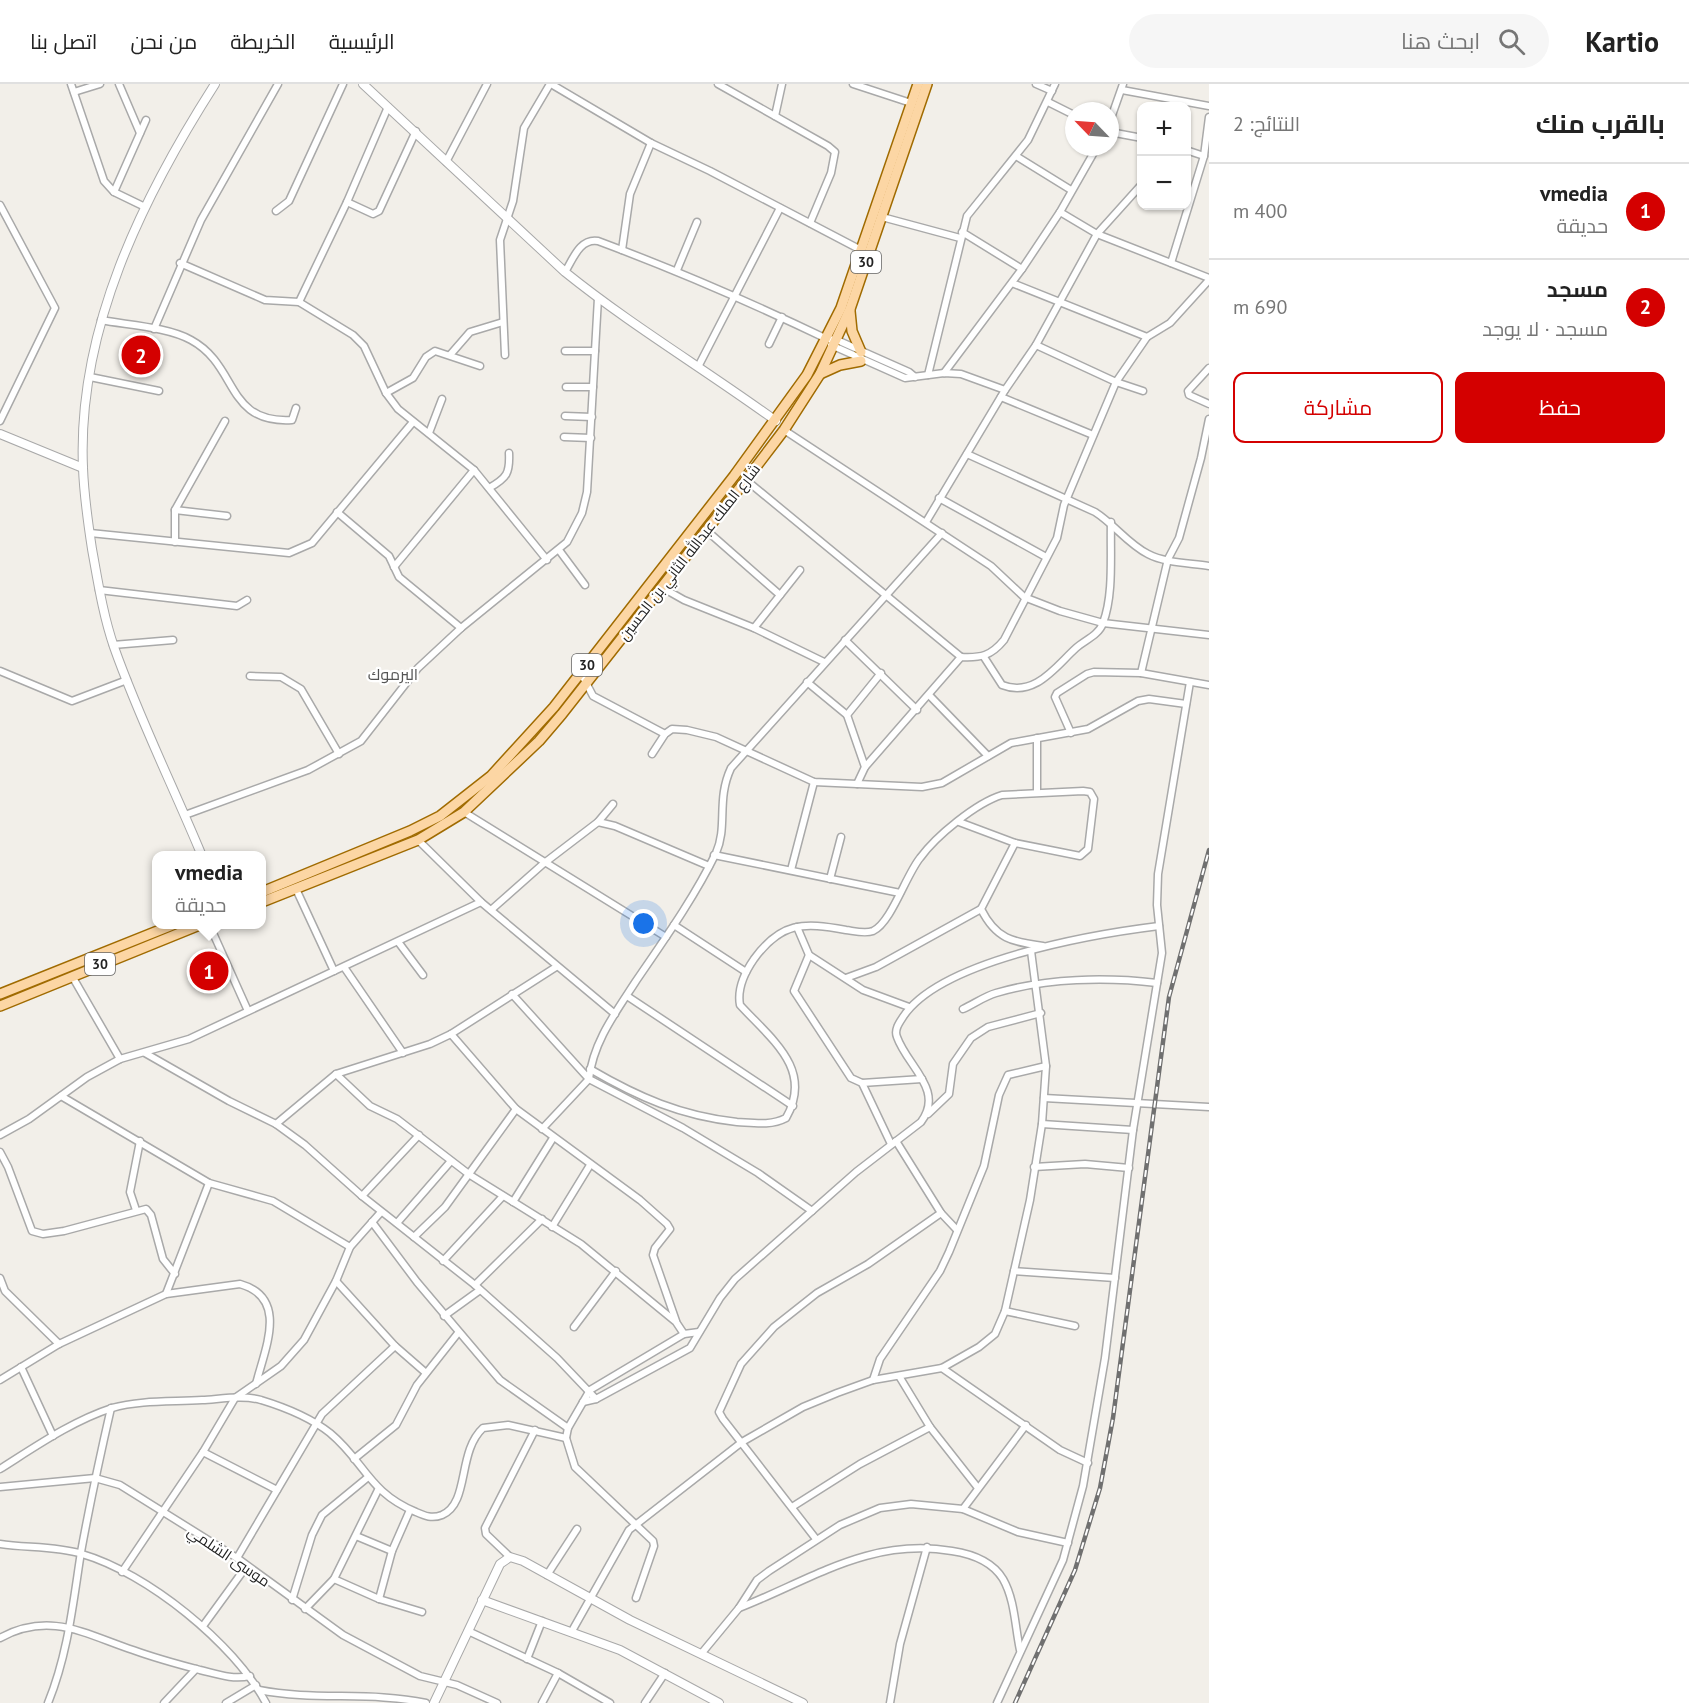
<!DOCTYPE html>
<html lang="ar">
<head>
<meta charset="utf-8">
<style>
  :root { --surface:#fff; --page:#f6f6f6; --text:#222; --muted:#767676; --line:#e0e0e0; --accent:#d40000 }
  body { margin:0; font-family:"PT Sans",Cairo,sans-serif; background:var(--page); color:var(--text); direction:rtl }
  .controls { position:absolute; right:18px; top:18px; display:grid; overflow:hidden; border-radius:12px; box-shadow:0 2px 4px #0004 }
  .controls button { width:54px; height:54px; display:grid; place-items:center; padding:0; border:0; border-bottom:2px solid var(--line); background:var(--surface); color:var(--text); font:30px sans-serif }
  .compass { position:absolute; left:1065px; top:18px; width:54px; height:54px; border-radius:50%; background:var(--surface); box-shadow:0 2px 4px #0004; rotate:295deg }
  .you { position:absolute; left:644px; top:840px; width:21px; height:21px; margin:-15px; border:4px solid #fff; border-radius:50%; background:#1a73e8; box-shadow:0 0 0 9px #1a73e833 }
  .badge { display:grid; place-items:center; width:39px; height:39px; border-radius:50%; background:var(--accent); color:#fff; font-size:20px; font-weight:700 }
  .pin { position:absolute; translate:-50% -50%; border:3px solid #fff; box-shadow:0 2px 6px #0006 }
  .popup { position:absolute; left:152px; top:767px; width:114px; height:78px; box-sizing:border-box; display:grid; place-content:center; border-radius:12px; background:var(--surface); filter:drop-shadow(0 2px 4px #0005); font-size:20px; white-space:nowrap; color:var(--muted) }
  .popup b { font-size:22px; color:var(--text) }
  .popup::after { content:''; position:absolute; left:50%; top:100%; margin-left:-12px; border:12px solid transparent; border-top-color:var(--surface) }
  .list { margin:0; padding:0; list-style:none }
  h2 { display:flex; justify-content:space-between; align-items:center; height:78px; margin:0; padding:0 24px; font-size:26px }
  h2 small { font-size:20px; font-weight:400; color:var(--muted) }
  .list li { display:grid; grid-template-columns:39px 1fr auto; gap:18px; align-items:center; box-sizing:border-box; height:96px; padding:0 24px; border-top:2px solid var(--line) }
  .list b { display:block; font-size:22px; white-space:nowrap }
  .list p { margin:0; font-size:20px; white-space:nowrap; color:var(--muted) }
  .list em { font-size:20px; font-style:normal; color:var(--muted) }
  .actions { display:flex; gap:12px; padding:18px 24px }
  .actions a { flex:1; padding:14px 0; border:2px solid var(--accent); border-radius:12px; text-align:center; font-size:21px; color:var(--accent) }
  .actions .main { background:var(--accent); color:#fff }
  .icon { flex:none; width:33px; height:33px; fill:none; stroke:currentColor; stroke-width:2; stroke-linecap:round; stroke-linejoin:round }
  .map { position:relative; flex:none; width:1209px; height:1619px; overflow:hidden; direction:ltr }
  header { display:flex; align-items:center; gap:36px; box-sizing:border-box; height:84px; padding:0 30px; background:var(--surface); border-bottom:2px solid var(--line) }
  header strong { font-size:28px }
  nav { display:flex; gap:33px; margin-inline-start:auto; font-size:21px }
  .search { width:420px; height:54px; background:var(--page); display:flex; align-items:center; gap:15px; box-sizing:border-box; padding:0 21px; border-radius:33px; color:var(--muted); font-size:22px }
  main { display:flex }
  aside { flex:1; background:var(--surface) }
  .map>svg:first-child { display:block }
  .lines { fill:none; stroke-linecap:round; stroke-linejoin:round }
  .minor-casing { stroke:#a9a9a9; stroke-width:9 }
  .tertiary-casing { stroke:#a9a9a9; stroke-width:10 }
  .primary-casing { stroke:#a06b00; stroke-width:12 }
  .minor { stroke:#fff; stroke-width:6 }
  .tertiary { stroke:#fff; stroke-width:8 }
  .primary { stroke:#fcd6a4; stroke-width:9 }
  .rail-casing { stroke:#707070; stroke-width:4.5 }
  .rail { stroke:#fff; stroke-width:2; stroke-dasharray:7; stroke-linecap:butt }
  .labels { text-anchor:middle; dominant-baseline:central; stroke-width:4.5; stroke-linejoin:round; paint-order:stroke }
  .shield { fill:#fff; stroke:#646464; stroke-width:1.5 }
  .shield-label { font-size:14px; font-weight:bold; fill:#222 }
  .street-label { font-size:15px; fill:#222; stroke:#fff }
  .neighbourhood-label { font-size:16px; fill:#555; stroke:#fff }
</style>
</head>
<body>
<header>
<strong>Kartio</strong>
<div class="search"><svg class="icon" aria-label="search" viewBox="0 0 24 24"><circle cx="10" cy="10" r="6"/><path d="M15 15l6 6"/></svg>ابحث هنا</div>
<nav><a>الرئيسية</a><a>الخريطة</a><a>من نحن</a><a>اتصل بنا</a></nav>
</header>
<main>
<aside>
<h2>بالقرب منك<small>النتائج: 2</small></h2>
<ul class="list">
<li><span class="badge">1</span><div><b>vmedia</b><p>حديقة</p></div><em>400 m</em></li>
<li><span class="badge">2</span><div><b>مسجد</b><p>مسجد · لا يوجد</p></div><em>690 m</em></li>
</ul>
<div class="actions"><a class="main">حفظ</a><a>مشاركة</a></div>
</aside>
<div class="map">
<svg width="1209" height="1619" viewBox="0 0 1209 1619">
  <rect width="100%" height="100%" fill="#f2efe9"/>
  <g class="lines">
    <g class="minor-casing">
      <g id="minor">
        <path d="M71,0L104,97L114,108L145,123"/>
        <path d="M119,0L140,49"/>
        <path d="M551,0L651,59L710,87L861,166"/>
        <path d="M718,0L828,62L835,68L831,89L810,139"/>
        <path d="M853,0L911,19"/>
        <path d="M1036,0L1052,7"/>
        <path d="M1122,6L1209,22"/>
        <path d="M74,8L100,0"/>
        <path d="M1048,18L1074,31"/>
        <path d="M775,32L782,0"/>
        <path d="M1110,37L1123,0"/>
        <path d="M1110,48L1142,54"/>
        <path d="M1186,66L1204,72"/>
        <path d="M1016,72L1071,106"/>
        <path d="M446,78L487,0"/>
        <path d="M114,108L146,36"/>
        <path d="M347,118L373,130L379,127L416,47"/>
        <path d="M0,121L55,224L0,337"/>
        <path d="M276,127L289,117L343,0"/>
        <path d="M1060,128L1097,150L1209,194"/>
        <path d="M882,133L960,154"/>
        <path d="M962,148L1022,185"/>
        <path d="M622,166L630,110L651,59"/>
        <path d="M180,179L265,216L299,218L353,251L364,262L386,309L398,325L474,386L547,476"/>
        <path d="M1171,179L1204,72L1209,33"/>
        <path d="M677,186L697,138"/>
        <path d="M565,188C573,175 580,154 598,157C676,186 752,219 827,255L837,256L909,288L915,293"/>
        <path d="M1012,199L1147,253"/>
        <path d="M299,218L347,118L388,23"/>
        <path d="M101,236C127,241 168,243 191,256C239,282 225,340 292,336L296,324"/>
        <path d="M154,245L201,136L278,0"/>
        <path d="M769,260L782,233"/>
        <path d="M831,261L905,294L944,289L961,290L1005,306"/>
        <path d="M1036,261L1116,298L1143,307"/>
        <path d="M565,267H595"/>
        <path d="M450,271L470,248L503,238"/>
        <path d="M505,271L500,156L513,117L524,44L550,0"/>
        <path d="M699,281L780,124"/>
        <path d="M1209,284L1188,307L1189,311L1209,320"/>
        <path d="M944,289L1022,185L1060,128L1097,63"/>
        <path d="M928,291L967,132L1028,56L1055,0"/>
        <path d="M90,293L159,307"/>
        <path d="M566,303H593"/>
        <path d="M386,309L413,294L426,273L435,267L480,282"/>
        <path d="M1001,313L1093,351"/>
        <path d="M565,332L592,333"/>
        <path d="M784,346L991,482L1024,513L1060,527L1103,539L1209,551"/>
        <path d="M429,349L442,315"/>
        <path d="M564,353L591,354"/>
        <path d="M967,370L1095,428C1114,440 1128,460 1148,470C1165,479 1190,479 1209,482"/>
        <path d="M746,396L961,573"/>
        <path d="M489,404C507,394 510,389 509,369"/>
        <path d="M939,414L1046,473"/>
        <path d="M175,426L227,432"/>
        <path d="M337,428L389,472L399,493L461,544"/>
        <path d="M926,438L1005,306L1036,261L1097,150L1142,100"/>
        <path d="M706,446L780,511"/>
        <path d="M90,449L289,469L312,459L413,338"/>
        <path d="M175,458V426L225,337"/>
        <path d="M559,466L585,501"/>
        <path d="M394,483L474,386"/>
        <path d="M661,503L684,516L754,544L824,578"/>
        <path d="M99,506L237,522L247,516"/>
        <path d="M754,544L800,486"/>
        <path d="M845,556L917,626"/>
        <path d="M113,561L173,556"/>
        <path d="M984,573L1002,601C1035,614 1056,582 1076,564C1085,556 1099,551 1103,539C1114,510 1110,470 1111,438"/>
        <path d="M0,587L72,617L127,596"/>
        <path d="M581,589L593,612L665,650"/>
        <path d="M1141,589L1168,475L1179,454L1201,374L1209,335"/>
        <path d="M250,592L281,593L301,605L339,670"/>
        <path d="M807,598L847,631L865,683"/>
        <path d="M929,611L988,672"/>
        <path d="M847,631L881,589"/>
        <path d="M1071,649L1055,613L1057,609L1087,590L1094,588L1141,589L1209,601"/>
        <path d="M652,670L665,650L672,645L687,646L716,653L814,698L922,703L942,699L1011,659L1088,645L1138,617L1149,615L1186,620"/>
        <path d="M857,700L865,683L961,573C981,574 991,572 1004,556L1057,454L1064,421L1116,298L1147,253L1170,239L1209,196"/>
        <path d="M1037,708V654"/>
        <path d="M464,728L666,853"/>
        <path d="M185,731L308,686L361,657L418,584L461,544L567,458L582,429L587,408L598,214"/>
        <path d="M598,738L613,720"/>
        <path d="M418,756L481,818L615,930"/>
        <path d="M1015,759L981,825C996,855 1012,858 1043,862"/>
        <path d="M714,771L900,809"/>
        <path d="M791,786L814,698"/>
        <path d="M830,795L841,753"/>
        <path d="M296,805L334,887"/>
        <path d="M491,826L543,780L598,738L615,742L709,782"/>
        <path d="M209,840L248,927"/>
        <path d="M674,841L746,888"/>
        <path d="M797,843L809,871L863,906L909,923"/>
        <path d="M399,859L423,891"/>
        <path d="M809,871L794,907L851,994L862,999L922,995"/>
        <path d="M344,883L403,969"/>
        <path d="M72,892L120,975"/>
        <path d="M846,894L876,883L981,825"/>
        <path d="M512,910L589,995L542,1045"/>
        <path d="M627,912L793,1022"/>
        <path d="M963,925C974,920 985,912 996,909C1047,894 1106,893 1157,899"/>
        <path d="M451,950L516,1025L640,1116L667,1140L670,1145L655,1164L653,1171L676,1237"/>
        <path d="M145,969L229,1017L276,1040L305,1061L362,1112L475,1201L557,1274L596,1315"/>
        <path d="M590,985C638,1013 681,1032 737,1038C754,1039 771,1042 786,1034C814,985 771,955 740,921C737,905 745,888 754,875C781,838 803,838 846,846C854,847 865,850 873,847C891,839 906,791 920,774C936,752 976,719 1002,711L1083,707L1090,708L1094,715L1088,765L1080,772L1015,759L959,738"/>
        <path d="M336,990L370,1022L397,1035L470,1091L581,1160L676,1238L684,1250"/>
        <path d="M862,999L891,1060"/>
        <path d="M61,1012L209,1099L273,1117L350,1163"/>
        <path d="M1044,1014L1209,1023"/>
        <path d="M928,1030L949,1010L953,980L971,954L988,943L1041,929"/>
        <path d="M276,1040L336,990L430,960L451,950L556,883"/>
        <path d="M1042,1040L1133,1046"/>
        <path d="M0,1051L29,1035L87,993L120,975L189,955L481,818"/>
        <path d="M896,1057L941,1129L957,1146"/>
        <path d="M0,1068L8,1083L32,1147L43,1150L64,1147L146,1125L151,1131L163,1175L175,1190"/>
        <path d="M1034,1083L1085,1080L1129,1084"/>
        <path d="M362,1112L419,1051"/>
        <path d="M513,1118L553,1054"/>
        <path d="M136,1126L130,1108L140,1057"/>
        <path d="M812,1127L758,1089L683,1044L589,995C593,958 616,928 636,897C664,856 694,814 716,769C728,742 716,716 731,684L942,449"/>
        <path d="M372,1138L417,1198L500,1296L568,1344"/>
        <path d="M397,1139L451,1077"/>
        <path d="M552,1143L590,1081"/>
        <path d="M414,1153L445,1123L516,1025"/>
        <path d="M443,1177L503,1112"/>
        <path d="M1014,1187L1115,1194"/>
        <path d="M0,1194L5,1207L59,1260"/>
        <path d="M336,1197L395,1262L426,1289"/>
        <path d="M475,1201L542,1135"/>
        <path d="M166,1210L209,1099"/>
        <path d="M1005,1227L1075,1242"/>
        <path d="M444,1232L480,1206"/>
        <path d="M574,1243L616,1187"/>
        <path d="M21,1283L53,1352"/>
        <path d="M942,1284L1060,1366L1088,1379"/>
        <path d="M899,1292L930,1343L978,1404"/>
        <path d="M0,1296L59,1260L166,1210L240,1200C289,1214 265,1264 256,1300"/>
        <path d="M873,1296L880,1275L940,1187L949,1168L984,1082L999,1011L1008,991L1046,982"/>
        <path d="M583,1318L596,1315L690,1264L720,1214L735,1195L856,1088L921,1038C945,1006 907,982 897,953C894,946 899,939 903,933C940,876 1094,850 1159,842"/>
        <path d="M203,1368L277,1406"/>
        <path d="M354,1375L396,1341L417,1301L458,1249"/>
        <path d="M0,1385C35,1363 72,1337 112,1324C140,1316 173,1318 202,1316C221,1315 243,1311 261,1316C284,1323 311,1334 330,1349C365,1378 368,1408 416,1428C425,1432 432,1435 442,1431C470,1419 457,1368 483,1344L508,1341L566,1354"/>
        <path d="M0,1403L95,1394L120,1401L237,1474L343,1551L420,1592L457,1601L497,1619"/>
        <path d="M792,1423L860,1380L930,1343"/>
        <path d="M963,1425L1026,1341"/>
        <path d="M356,1452L392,1467"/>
        <path d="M816,1455L723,1335L719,1328L741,1280L774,1243L817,1209L868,1180L941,1129"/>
        <path d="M0,1460C26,1464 56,1462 82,1470C147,1489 234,1559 266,1619"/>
        <path d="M510,1473L486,1450L485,1444L535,1346"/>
        <path d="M237,1474L322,1330L395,1262"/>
        <path d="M122,1488L203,1368L235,1314L281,1282L304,1256L336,1197L350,1163L381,1128"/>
        <path d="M547,1491L577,1445"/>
        <path d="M334,1495L379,1515L422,1528"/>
        <path d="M636,1514L654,1462L653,1457L575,1383L566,1354L568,1344L590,1306L684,1250L699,1248"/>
        <path d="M379,1515L392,1467L410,1426"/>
        <path d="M292,1516L312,1451L322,1431L367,1394"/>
        <path d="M739,1524C811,1496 870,1453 952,1467C972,1470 992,1477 1003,1495C1015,1516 1015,1543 1020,1566"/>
        <path d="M305,1525L334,1495L378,1406"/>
        <path d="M203,1542L246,1483"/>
        <path d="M468,1547L558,1589L610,1619"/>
        <path d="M572,1547L629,1446L742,1358L803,1323L837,1309L873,1296L942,1284L979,1263L995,1250L1005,1227L1030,1116L1042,1040L1046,982L1031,867"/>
        <path d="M0,1554C50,1527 85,1550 133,1566C155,1574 177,1580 200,1586C217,1590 232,1596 250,1592"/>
        <path d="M701,1570L739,1524L757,1496L769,1487L840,1441L880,1424L911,1420L963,1425L1018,1448L1068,1459"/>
        <path d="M527,1575L542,1537"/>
        <path d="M259,1606C315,1617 371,1607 426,1619"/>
        <path d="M48,1619C68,1570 73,1519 81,1468C90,1419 100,1372 111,1324"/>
        <path d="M164,1619L196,1585"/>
        <path d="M226,1619L256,1601"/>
        <path d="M542,1619L558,1589"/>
        <path d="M645,1619L665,1589"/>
        <path d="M890,1619L900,1560L927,1463"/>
        <path d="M997,1619L1063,1476L1083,1402L1105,1274L1133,1046L1162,869L1157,821L1158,790L1190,598"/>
      </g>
    </g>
    <g class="tertiary-casing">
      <g id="tertiary">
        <path d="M363,0L565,188C632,242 706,286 776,337"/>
        <path d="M0,350L83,384"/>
        <path d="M202,772C173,702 139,634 114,563C103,531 98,498 92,465C88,439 84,411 83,384C77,246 142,114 215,0"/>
        <path d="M482,1516L620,1566L719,1619"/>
        <path d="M434,1619L500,1480L510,1473L523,1477L630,1536L803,1619"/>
      </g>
    </g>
    <g class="primary-casing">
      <g id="primary">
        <path d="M850,227L852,247L861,268"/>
        <path d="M820,290L840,281L861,277"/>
        <path d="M262,808L410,747L440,732L491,692L554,623L734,392L807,291L841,224L918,0"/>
        <path d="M262,818L418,756L464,728L539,657L562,630L746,396L784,346L820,290L850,225L927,0"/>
        <path d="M0,910L175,840"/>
        <path d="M0,922L202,840"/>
      </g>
    </g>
    <use href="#minor" class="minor"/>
    <use href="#tertiary" class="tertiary"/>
    <use href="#primary" class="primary"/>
    <g class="rail-casing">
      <path id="rail" d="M1015,1619L1075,1486L1100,1404L1113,1334L1169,913L1209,766"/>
    </g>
    <use href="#rail" class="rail"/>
  </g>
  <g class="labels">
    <g class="shield">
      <rect x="851" y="167" width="30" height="22" rx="4.5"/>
      <rect x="572" y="570" width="30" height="22" rx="4.5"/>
      <rect x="85" y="869" width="30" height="22" rx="4.5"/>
    </g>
    <g class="shield-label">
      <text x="866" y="178">30</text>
      <text x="587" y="581">30</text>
      <text x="100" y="880">30</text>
    </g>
    <g class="street-label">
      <text transform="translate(689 468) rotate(-52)">شارع الملك عبدالله الثاني بن الحسين</text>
      <text transform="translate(229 1472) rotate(34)">موسى الشلمي</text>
    </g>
    <g class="neighbourhood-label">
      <text x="393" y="590">اليرموك</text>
    </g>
  </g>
</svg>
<div class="controls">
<button>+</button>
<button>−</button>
</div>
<svg class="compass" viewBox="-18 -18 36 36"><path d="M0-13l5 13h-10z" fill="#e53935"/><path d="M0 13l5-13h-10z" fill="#767676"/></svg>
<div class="you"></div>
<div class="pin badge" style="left:209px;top:887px">1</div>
<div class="popup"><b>vmedia</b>حديقة</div>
<div class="pin badge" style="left:141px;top:271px">2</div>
</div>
</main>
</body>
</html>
